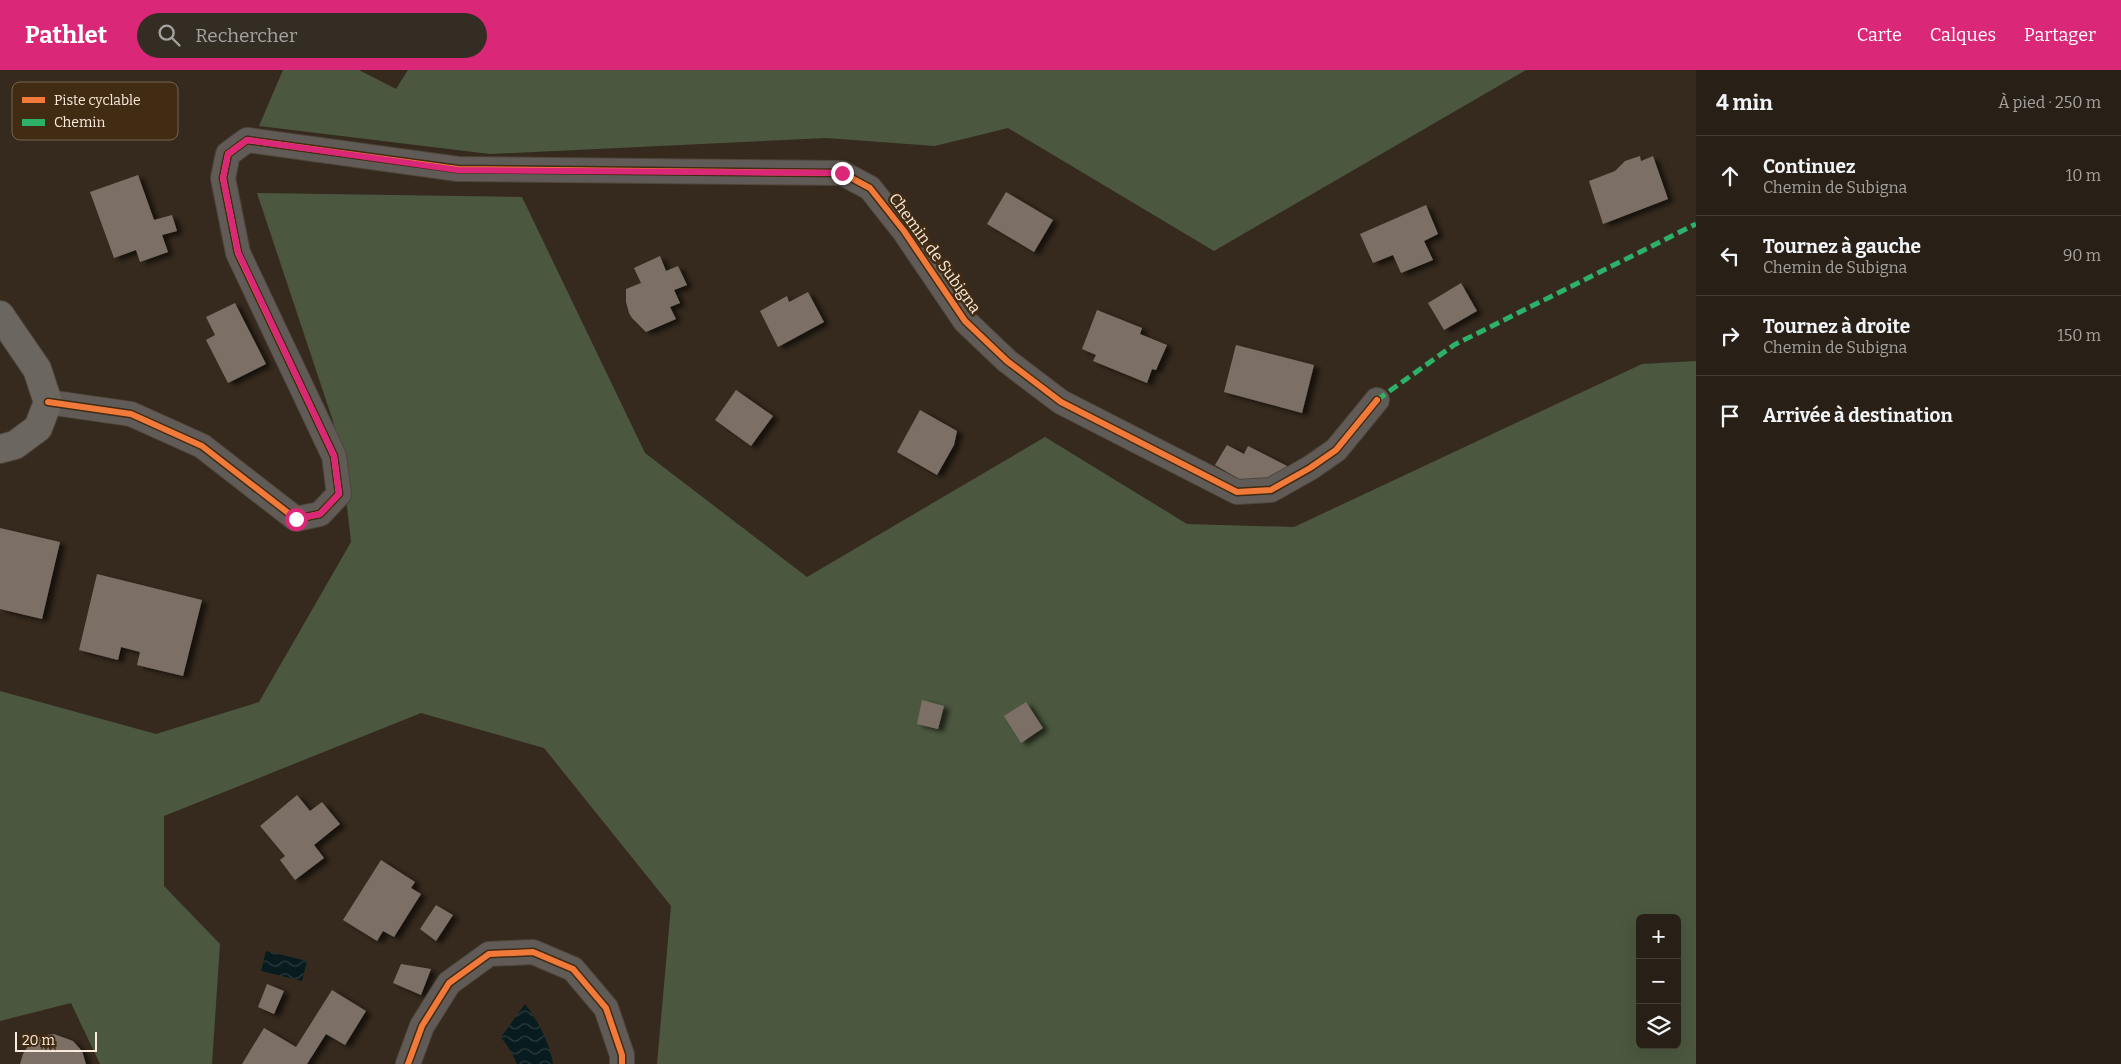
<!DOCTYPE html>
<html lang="fr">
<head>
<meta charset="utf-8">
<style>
  :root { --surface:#282016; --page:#342d23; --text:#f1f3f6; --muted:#a5a3a1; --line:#443e35; --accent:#db2777 }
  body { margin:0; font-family:Bitter,serif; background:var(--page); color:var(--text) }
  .controls { position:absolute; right:15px; bottom:15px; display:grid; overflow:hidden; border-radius:8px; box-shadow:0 5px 20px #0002 }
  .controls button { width:45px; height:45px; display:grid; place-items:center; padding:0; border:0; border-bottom:1px solid var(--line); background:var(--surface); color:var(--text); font:25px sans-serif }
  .scale { position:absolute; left:15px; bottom:12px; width:82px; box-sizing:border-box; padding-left:5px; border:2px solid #f9eadc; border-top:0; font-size:14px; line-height:18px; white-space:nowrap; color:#f9eadc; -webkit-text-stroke:4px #412b13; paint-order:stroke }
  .stop { position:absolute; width:15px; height:15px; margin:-11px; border:4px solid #db2777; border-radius:50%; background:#fff }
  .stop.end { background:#db2777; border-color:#fff; box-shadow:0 1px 5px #0008 }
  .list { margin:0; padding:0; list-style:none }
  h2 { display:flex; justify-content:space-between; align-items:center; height:65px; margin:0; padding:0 20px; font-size:21px }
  h2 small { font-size:16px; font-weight:400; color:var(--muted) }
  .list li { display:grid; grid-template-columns:32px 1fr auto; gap:15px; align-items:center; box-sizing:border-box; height:80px; padding:0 20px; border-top:1px solid var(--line) }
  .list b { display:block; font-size:19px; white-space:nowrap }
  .list p { margin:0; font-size:16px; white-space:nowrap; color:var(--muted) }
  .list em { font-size:16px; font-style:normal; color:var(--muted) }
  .icon { flex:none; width:28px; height:28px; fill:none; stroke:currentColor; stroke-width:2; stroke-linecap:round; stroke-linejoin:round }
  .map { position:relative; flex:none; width:1696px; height:994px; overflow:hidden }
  header { display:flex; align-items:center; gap:30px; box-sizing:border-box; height:70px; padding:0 25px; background:var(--accent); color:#fff }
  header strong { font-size:24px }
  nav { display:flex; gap:28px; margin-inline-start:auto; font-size:18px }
  .search { width:350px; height:45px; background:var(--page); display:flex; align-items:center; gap:12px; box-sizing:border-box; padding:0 18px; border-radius:28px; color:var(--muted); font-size:19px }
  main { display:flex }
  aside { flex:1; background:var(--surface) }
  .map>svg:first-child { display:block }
  .green { fill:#4b583f; fill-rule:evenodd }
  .water { fill:url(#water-waves) }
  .building { fill:#7b7066; filter:url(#shadow) }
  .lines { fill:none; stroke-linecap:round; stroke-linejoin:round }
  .minor-casing { stroke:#50453a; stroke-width:26 }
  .secondary-casing { stroke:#50453a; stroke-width:30 }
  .minor { stroke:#615b57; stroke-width:24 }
  .secondary { stroke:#6c6660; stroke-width:28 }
  .quiet { stroke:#2db169; stroke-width:5; stroke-dasharray:10 5; stroke-linecap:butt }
  .cycleway-casing { stroke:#412b13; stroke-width:9 }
  .cycleway { stroke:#f17a3a; stroke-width:6 }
  .route { stroke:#db2777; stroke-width:6 }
  .labels { text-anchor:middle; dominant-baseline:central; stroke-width:5; stroke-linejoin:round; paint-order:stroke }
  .street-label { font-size:16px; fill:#f9eadc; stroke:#412b13 }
  .key { fill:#412b13; stroke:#78644f; stroke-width:1 }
  .key-label { font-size:14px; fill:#f9eadc }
</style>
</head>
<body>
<header>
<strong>Pathlet</strong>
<div class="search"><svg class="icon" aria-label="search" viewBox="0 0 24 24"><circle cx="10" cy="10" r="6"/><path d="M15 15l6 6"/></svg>Rechercher</div>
<nav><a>Carte</a><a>Calques</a><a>Partager</a></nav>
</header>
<main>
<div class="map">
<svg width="1696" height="994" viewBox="0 0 1696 994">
  <defs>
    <pattern id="water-waves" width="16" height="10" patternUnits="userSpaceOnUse" patternTransform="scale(1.25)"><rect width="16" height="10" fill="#081b1e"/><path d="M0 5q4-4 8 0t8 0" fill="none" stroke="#2d3c3e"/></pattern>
    <filter id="shadow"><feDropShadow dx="5.5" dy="3" stdDeviation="2.5" flood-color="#0009"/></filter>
  </defs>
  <rect width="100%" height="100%" fill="#362a1e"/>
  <g class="green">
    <path d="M283,0H359L396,19L408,0H1526L1214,181L1008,58L935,76L826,68L490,84L259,56Z"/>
    <path d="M257,123L522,127L645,383L807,507L1045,367L1187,454L1294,457L1642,294L1696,291V994H657L671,836L544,678L421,643L164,746V816L220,874L212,994H100L71,933L0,951V621L156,664L259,632L351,472L346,428L333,351ZM1640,848H1677V975H1640Z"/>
  </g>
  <g class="water">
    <path d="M266,881L307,891L302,911L261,901Z"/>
    <path d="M525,934C539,953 549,971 553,994H517L512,983L501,967Z"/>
  </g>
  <g class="building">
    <path d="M1640,86L1641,91L1653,86L1668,129L1603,154L1589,111L1615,101L1625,91Z"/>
    <path d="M138,105L154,150L172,145L177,161L162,165L168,182L140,192L136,180L114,188L90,122Z"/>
    <path d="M1006,122L1053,150L1034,182L987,154Z"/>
    <path d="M1426,135L1438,164L1424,171L1433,190L1401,203L1393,185L1373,193L1360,164Z"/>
    <path d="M660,186L666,201L678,196L687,215L674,220L680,233L670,237L676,249L646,262L632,248L629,243L626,232V219L641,213L634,198Z"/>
    <path d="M1461,213L1477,241L1444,260L1428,233Z"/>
    <path d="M808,222L824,252L778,277L760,241L787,226L789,232Z"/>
    <path d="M235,233L266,294L228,313L206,270L215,265L206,247Z"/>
    <path d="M1097,240L1142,258L1140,264L1167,275L1156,300L1152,299L1147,313L1093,291L1096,285L1082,279Z"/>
    <path d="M1236,275L1314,295L1302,343L1224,322Z"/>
    <path d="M736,320L773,346L751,376L715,350Z"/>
    <path d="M920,340L957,361L954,375L937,405L897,382Z"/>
    <path d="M1227,375L1244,384L1248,376L1293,399L1268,414L1241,410L1215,395Z"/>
    <path d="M0,458L60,472L42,549L0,539Z"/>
    <path d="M97,504L202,530L183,606L137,595L140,582L121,577L118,590L79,580Z"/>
    <path d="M922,630L944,636L938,659L917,654Z"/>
    <path d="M1026,632L1043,658L1021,673L1004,646Z"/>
    <path d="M297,725L310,741L322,732L340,754L314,775L324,788L295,810L280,790L285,786L260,756Z"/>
    <path d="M381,790L415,812L411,818L421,824L394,867L383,861L377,871L343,850Z"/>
    <path d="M436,835L453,845L436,871L420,859Z"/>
    <path d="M401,894L431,899L421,925L393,913Z"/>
    <path d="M267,914L284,921L274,944L258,937Z"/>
    <path d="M332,920L366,941L345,975L326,964L307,994H242L264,958L296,977Z"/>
    <path d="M54,964L73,971L82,981L86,994H20L23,984L30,973L41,966Z"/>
  </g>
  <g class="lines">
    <g class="minor-casing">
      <g id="minor">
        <path d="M48,332L131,344L202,376L296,449L320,444L339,424L334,386L238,183L223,108L228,84L247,70L458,99L842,103L870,118L904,161L965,251L1007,291L1061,332L1237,422L1271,420L1310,398L1336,380L1377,330"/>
        <path d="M408,994L422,956L449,913L489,884L533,882L573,899L606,938L622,985V994"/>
      </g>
    </g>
    <g class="secondary-casing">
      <path id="secondary" d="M0,245L37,299L48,332L38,358L15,375L0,379"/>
    </g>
    <use href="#minor" class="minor"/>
    <use href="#secondary" class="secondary"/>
    <path class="quiet" d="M1377,330L1454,275L1696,154"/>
    <g class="cycleway-casing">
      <g id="cycleway">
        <path d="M48,332L131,344L202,376L296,449L320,444L339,424L334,386L238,183L223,108L228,84L247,70L458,99L842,103L870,118L904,161L965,251L1007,291L1061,332L1237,422L1271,420L1310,398L1336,380L1377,330"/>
        <path d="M408,994L422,956L449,913L489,884L533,882L573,899L606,938L622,985V994"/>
      </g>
    </g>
    <use href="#cycleway" class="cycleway"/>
  </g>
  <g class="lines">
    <path class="route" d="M296,449L320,444L339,424L334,386L238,182L223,108L228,84L247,70L458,100L842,103"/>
  </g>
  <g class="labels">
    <g class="street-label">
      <text transform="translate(935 183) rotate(54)">Chemin de Subigna</text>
    </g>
  </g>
  <rect x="12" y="12" width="166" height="58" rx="8" class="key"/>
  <rect x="22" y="27" width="23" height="6" fill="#f17a3a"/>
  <rect x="22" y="49" width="23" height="7" fill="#2db169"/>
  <g class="key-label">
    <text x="54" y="35">Piste cyclable</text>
    <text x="54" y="57">Chemin</text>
  </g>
</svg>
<div class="controls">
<button>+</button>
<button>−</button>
<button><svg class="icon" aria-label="layers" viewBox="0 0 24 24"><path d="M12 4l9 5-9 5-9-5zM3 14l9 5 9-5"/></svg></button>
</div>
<div class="scale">20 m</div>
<div class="stop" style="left:296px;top:449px"></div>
<div class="stop end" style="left:842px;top:103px"></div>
</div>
<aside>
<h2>4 min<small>À pied · 250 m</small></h2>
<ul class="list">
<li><svg class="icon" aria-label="ahead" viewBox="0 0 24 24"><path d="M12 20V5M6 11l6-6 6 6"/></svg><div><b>Continuez</b><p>Chemin de Subigna</p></div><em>10 m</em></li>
<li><svg class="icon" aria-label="left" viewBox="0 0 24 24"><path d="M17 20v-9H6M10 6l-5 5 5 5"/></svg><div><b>Tournez à gauche</b><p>Chemin de Subigna</p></div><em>90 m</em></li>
<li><svg class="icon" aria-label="right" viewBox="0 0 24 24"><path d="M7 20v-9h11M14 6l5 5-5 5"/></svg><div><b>Tournez à droite</b><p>Chemin de Subigna</p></div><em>150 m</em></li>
<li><svg class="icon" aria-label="arrive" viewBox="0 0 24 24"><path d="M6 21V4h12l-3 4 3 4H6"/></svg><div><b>Arrivée à destination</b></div></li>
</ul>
</aside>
</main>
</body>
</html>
